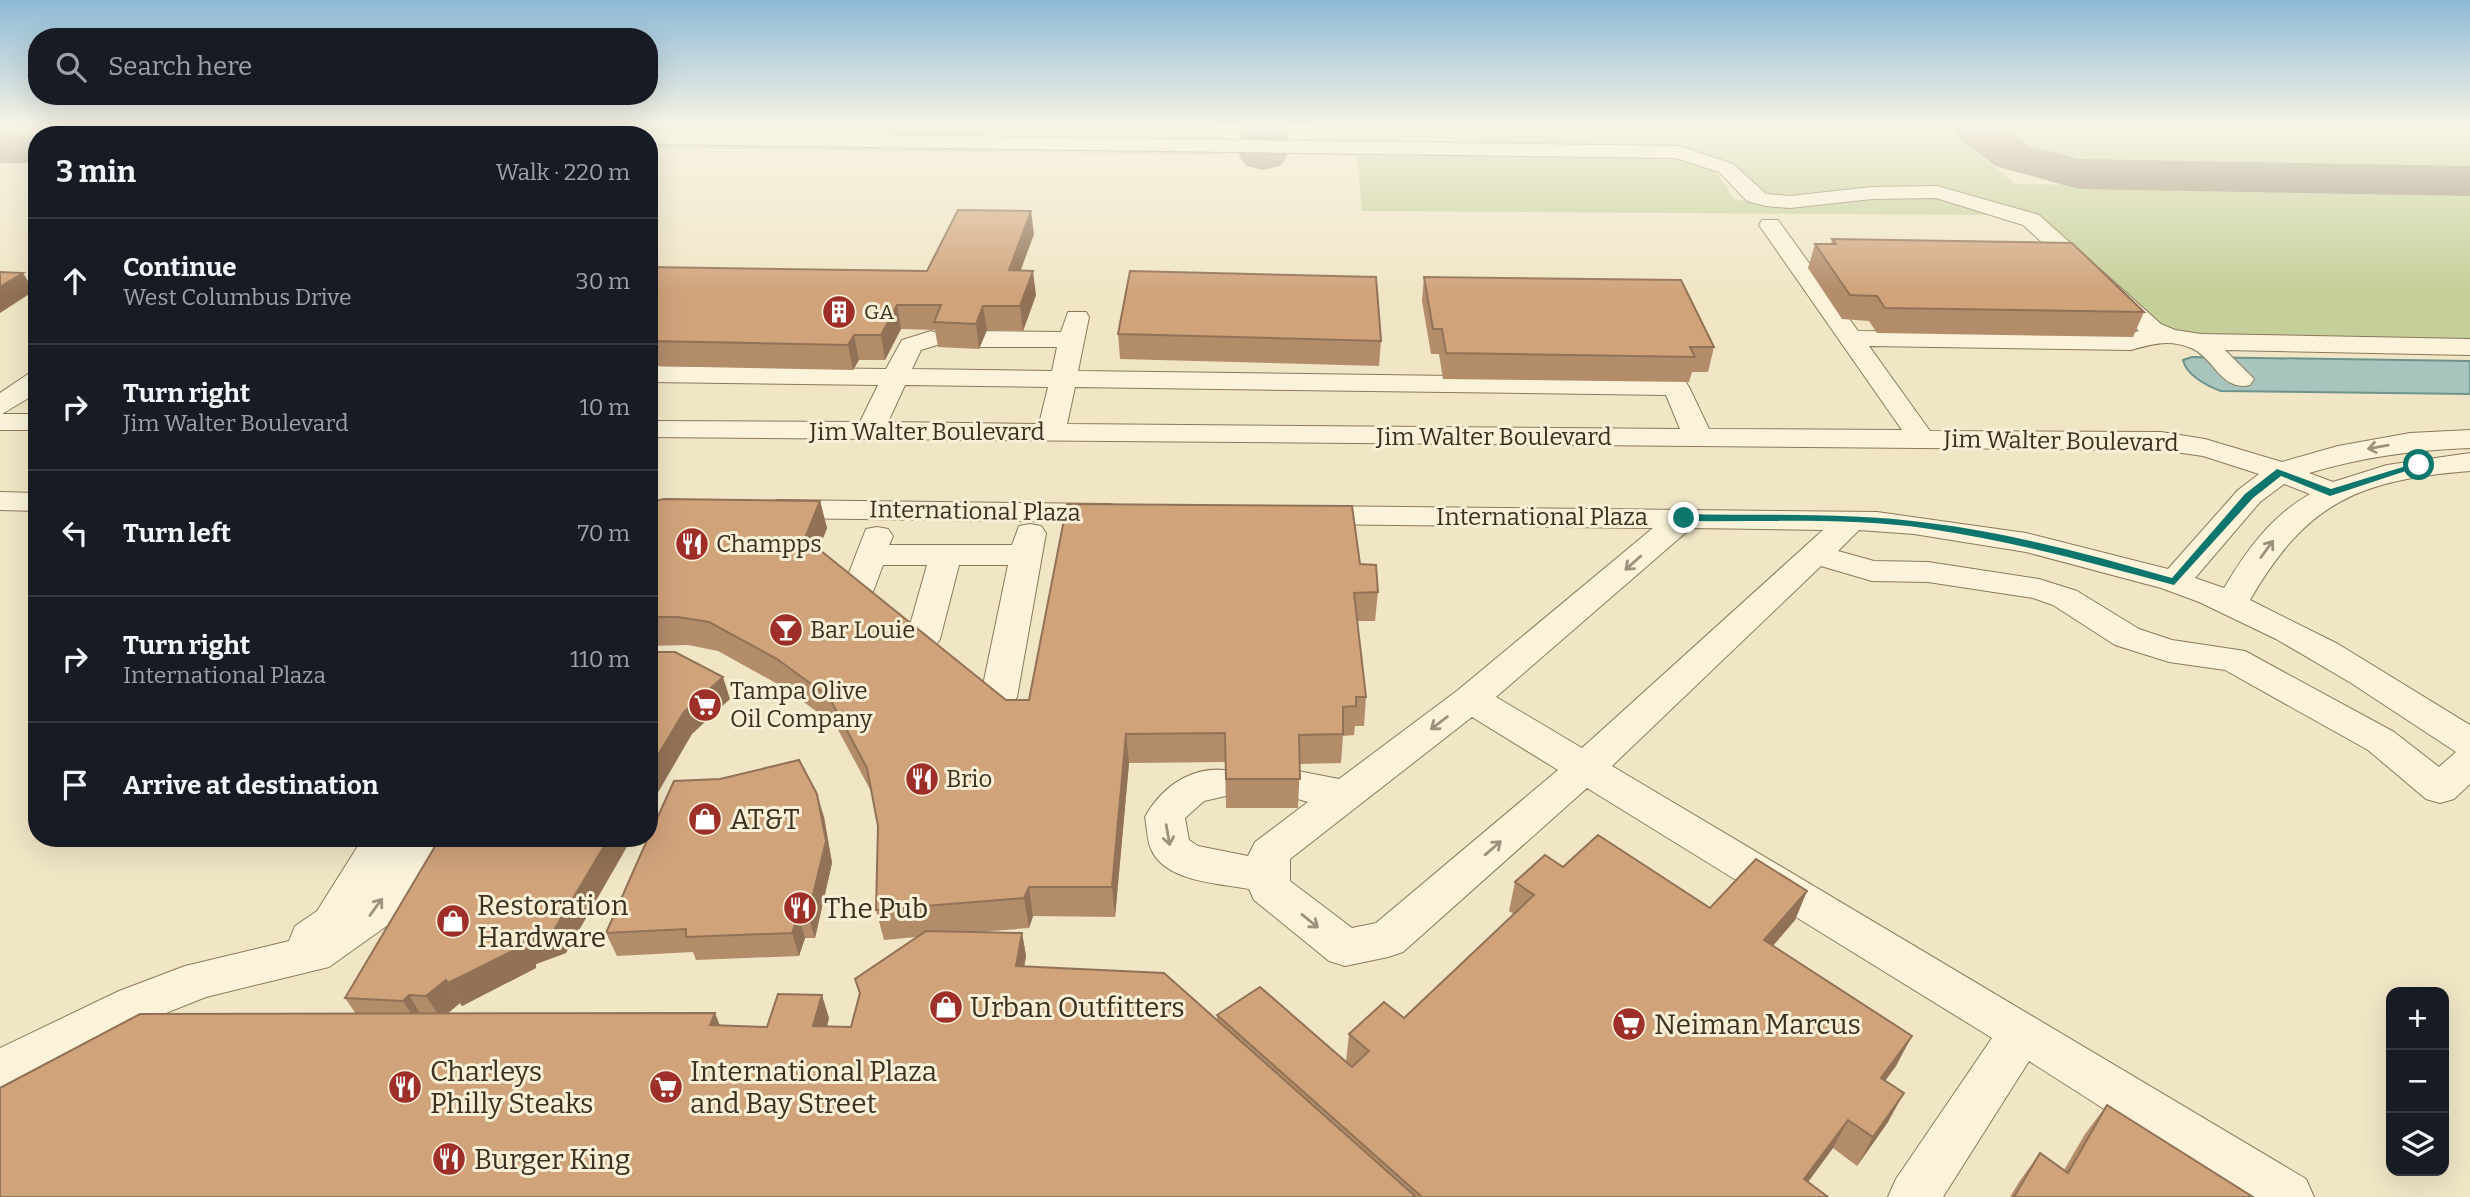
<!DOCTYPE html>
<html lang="en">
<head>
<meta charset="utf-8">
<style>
  :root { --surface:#171b24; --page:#242831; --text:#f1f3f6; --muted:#9ea1a6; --line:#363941 }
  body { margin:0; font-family:Bitter,serif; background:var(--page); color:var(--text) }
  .controls { position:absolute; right:21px; bottom:21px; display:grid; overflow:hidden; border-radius:14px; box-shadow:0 7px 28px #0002 }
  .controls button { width:63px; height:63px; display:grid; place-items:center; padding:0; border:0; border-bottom:2px solid var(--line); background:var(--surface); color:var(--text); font:35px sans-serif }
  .stop { position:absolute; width:21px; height:21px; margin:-16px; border:5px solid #0f766e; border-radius:50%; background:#fff }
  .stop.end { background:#0f766e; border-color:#fff; box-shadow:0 2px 7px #0008 }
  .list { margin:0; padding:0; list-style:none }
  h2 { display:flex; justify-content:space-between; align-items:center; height:91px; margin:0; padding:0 28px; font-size:30px }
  h2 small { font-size:23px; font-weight:400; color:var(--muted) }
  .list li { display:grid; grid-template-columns:46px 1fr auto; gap:21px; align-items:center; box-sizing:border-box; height:126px; padding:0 28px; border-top:2px solid var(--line) }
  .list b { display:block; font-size:26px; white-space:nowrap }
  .list p { margin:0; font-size:23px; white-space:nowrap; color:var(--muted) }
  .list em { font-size:23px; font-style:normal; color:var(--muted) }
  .icon { flex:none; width:38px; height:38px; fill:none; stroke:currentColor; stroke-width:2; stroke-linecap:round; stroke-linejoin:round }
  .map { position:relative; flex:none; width:2470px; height:1197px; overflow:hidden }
  .search { position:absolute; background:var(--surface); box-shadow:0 7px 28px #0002; left:28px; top:28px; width:630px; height:77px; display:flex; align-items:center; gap:18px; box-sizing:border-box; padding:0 24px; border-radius:28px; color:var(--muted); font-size:26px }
  .panel { position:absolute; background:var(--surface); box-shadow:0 7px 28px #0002; left:28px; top:126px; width:630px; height:721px; border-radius:28px }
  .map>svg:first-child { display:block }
  .green { fill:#c5cf99 }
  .water { fill:#a7c4bd; stroke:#6d938c; stroke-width:2 }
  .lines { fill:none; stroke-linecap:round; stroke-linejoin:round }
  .taxiway { fill:#968a72; fill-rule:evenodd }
  .minor-casing { stroke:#8c785b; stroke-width:2 }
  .minor { fill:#faf3da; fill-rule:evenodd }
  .wall { fill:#b38c6a }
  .shaded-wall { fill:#927256 }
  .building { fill:#d0a37b; stroke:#927256; stroke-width:2 }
  .oneway { stroke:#9b917c }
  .route { fill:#0f766e }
  .labels { text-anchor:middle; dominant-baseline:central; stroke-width:6; stroke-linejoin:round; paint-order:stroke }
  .far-poi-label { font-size:21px; fill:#3c2f1f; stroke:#f7f0d6; text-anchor:start }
  .street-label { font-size:24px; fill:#3c2f1f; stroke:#f7f0d6 }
  .poi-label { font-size:24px; fill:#3c2f1f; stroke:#f7f0d6; text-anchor:start }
  .near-poi-label { font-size:28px; fill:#3c2f1f; stroke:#f7f0d6; text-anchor:start }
</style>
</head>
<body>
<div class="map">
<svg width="2470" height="1197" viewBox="0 0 2470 1197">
  <rect width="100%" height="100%" fill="#f0e6c6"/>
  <g class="green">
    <path d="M0,126H189C126,134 62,136 0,136Z"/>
    <path d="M325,126H1218L1224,141L595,134L362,135Z"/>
    <path d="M1311,126H1942L2016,184L2470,190V341L2200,337L2161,327L2058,233L1951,191L1795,197L1762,192L1711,157L1303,142Z"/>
    <path d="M2004,126H2470V173L2085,165C2055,160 2022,154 2004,126Z"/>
    <path d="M649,141L1222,148V154L1210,155L649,148Z"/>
    <path d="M1303,149L1666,154C1705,165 1714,162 1734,199L1788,207L1894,196L1941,198L1994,215L1362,211L1357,156L1302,155Z"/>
  </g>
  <path class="water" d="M2192,357L2470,361V394L2221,391C2207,386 2186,375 2183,360Z"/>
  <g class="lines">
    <g class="taxiway">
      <path d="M214,126H279L273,135H208Z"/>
      <path d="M1241,126H1287V156L1280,166L1263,170L1246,166L1239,156Z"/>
      <path d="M1949,126H2001L2029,146L2080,159L2470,166V196L2079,189L1995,166L1956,136Z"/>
      <rect x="0" y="135" width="37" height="28"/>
    </g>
    <g class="minor-casing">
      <g id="minor">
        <path d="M649,132L1678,146L1733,164L1766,194L1790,196L1872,187L1937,186L2039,215L2161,324L2175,330L2201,334L2470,339V355L2225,350L2254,379L2250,385C2221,392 2214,357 2191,348C2169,339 2153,344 2131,350L1869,346L1930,431L2161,432L2205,439L2282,462L2338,446L2410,433L2470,430V448C2415,450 2362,457 2309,473L2333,482L2387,465L2470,453V471C2360,480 2307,501 2250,600L2338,644L2470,725V784L2454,799L2440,803L2426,799L2368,750L2225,670L2169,662L2115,645L2053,605L2033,598L1928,582L1872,581L1821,566L1612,766L2306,1179L2314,1197H2242L2029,1061L1943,1197H1888L1896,1179L1992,1038L1587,788L1403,952L1388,957L1345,966L1329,961L1254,900L1249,889C1218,883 1165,882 1151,849C1147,840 1147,827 1145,817C1164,783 1199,761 1239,773L1244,783L1239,793L1204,801L1185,818L1189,840L1198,846L1248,856L1255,842L1308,802L1284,795L1279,785L1284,775L1298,771L1339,779L1458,690L1653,528L1310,524L1299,522L1295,515L1299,508L1310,506L1877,512L2026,533L2168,569L2238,490L2259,474L2203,456L2161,450L649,437V421L860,422L878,385L649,382V366L886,369L902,340L931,331L940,334L944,339L940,344L921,350L912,369L1052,371L1057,347H977L968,344L964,339L968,334L977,331L1061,332L1068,312H1086L1089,317L1078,371L1676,379L1685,381L1689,387L1709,429L1902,430L1759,225L1762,220H1778L1858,331L2129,334L2139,331L2023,225L1936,198L1872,199L1790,208L1765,206L1747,201L1719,172L1676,158L649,144V135H642ZM905,385L1048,387L1039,424L888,422ZM1075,387L1666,395L1680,429L1067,424ZM2284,484L2310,494C2271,516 2246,551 2224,588L2195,578L2260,502ZM1691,528L1823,530L1582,748L1496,697ZM1859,530L1914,534L2026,552L2161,588L2199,602L2276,639L2351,683L2456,752L2439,767L2394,732L2245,651L2172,640L2139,629L2077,591L2039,579L1928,562L1874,561L1838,551ZM1472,717L1558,770L1376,923L1352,928L1290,881V859Z"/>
        <path d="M37,372V393L2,414H37V430H0V393L28,374Z"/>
        <path d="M0,492L37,493V511L0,510Z"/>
        <path d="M778,500L1109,504L1120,506L1124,513L1120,520L1109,522L778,518L767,515L763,509L767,503Z"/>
        <path d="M1030,524L1041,526L1046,533L1017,697C1005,716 969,731 948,725L943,716L948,707L982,690L1008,565H959L940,639L935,647L923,650L911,647L906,639L927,565H883L858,632L846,635L834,632L829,624L866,529L877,527L888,529L893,536L889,545H1012L1019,526Z"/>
        <path d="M363,838H440L388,925L329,967L206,997L151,1019L0,1092V1048L119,991L185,966L289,941L295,926L317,911Z"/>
      </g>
    </g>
    <use href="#minor" class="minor"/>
  </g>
  <g class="wall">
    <path d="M1034,234L1020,271L1036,295L1023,331L987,330L979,349L938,347L935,330L901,329L885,360H859L853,370L649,366V267L927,271Z"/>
    <path d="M1832,239L2144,312L2133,337L1877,333L1869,321L1842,319L1808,268L1815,244H1831Z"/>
    <path d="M1424,277L1714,347L1708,372H1692L1689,382L1443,379L1439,354H1431L1422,301Z"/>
    <path d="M1118,334L1381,341L1379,366L1120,359Z"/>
    <path d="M820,501L827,528L819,549L1006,700H1029L1360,564L1378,592L1375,621H1357L1366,697L1364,726H1355L1354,735L1343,736L1341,763L1300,764L1298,808H1226L1225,762L1129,763L1115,917L1033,916L1029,928L980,932L1022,933L1026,956L1024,967L1217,1019V1015L1346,1062L1349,1034L1404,1018L1514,914L1509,911L1515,882L1563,867L1710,908L1807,891L1795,920L1773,946L1896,1066L1885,1080L1888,1122L1857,1166L1833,1148L1808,1182L1828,1197H0L356,1014L345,998L566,953L536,964V968L462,1006L460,1003L447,1014L767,1027L829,1018L827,1027H851L859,994L855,979L917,937L884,940L876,910L878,826L872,793L836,726L785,688L718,651L688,645L649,646V502Z"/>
    <path d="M824,817L832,863L815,938H805L799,956L696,960L693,952L617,956L606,933Z"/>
    <path d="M2107,1105L2253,1197H2010L2019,1182L2040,1153L2064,1170L2085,1134Z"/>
  </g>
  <g class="shaded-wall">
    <path d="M1031,211L1034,234L1012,294L1009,270Z"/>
    <path d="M1033,271L1036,295L1023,331L1020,306Z"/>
    <path d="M23,273L34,291L0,313V287Z"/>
    <path d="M897,305L901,329L885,360L881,335Z"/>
    <path d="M983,306L987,330L979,349L976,324Z"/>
    <path d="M854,335L859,360L853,370L848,345Z"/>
    <path d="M820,501L827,528L812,566L805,538Z"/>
    <path d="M723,677L730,699L692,734L649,808V770L684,712Z"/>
    <path d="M1126,734L1129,763L1115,917L1112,887Z"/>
    <path d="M817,794L824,817L832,863L815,938L808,915Z"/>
    <path d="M609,838H632L566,953L536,964V968L462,1006L448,983L524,942Z"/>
    <path d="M1029,887L1033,916L1029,928L1024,898Z"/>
    <path d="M1807,891L1795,920L1752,970L1764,940Z"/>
    <path d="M798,916L805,938L799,956L792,933Z"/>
    <path d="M1022,933L1026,956L1020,989L1016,966Z"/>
    <path d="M446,980L460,1003L441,1019L426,996Z"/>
    <path d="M409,995L423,1018L417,1023L403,1001Z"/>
    <path d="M822,995L829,1018L821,1049L813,1026Z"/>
    <path d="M715,1013L724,1036L710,1025Z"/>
    <path d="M1912,1036L1896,1066L1866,1107L1881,1078Z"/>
    <path d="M1904,1093L1888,1122L1857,1166L1873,1137Z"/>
    <path d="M1848,1120L1833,1148L1797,1197L1804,1179Z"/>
  </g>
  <g class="building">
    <path d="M958,210L1031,211L1009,270L1033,271L1020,306H983L976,324L934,322L941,305H897L881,335H854L848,345L649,341V267L927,271Z"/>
    <path d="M1832,239L2072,243L2144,312L1885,308L1877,296L1850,295L1815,244H1836Z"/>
    <path d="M1130,271L1376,277L1381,341L1118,334Z"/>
    <path d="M0,272L23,273L0,287Z"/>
    <path d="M1424,277L1681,280L1714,347H1690L1695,357L1446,353L1442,329H1433Z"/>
    <path d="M664,499L820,501L805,538L1006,700H1029L1067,504L1352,506L1360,564L1376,565L1378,592L1354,593L1366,697H1356V706L1343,707V734L1299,735L1300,779H1226L1225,733L1126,734L1112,887H1029L1024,898L876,910L878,826L867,768L829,697L777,659L709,622L678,617H649V502Z"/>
    <path d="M649,652H675L723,677L684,712L649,770Z"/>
    <path d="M799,760L817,794L826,841L808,915L798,916L792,933L686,937V929L606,933L648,838H649V836L674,781L720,779Z"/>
    <path d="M1598,835L1710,908L1756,859L1807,891L1764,940L1912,1036L1881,1078L1904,1093L1873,1137L1848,1120L1804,1179L1828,1197H1422L1217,1015L1260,987L1352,1067L1369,1051L1349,1034L1384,1002L1404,1018L1534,895L1515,882L1545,855L1563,867Z"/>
    <path d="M440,838H609L554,930L524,942V945L448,983L446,980L426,996L409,995L403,1001L345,998Z"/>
    <path d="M926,931L1022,933L1016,966L1164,973L1416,1197H0V1088L140,1014L715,1013L710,1025L767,1027L778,994L822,995L813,1026L851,1027L860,993L855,979Z"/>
    <path d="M2107,1105L2253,1197H2014L2040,1153L2068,1173Z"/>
  </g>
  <defs><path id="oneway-shaft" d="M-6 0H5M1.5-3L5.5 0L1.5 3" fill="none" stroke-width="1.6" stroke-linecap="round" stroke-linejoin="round" transform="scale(1.75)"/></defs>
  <g class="oneway">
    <use href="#oneway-shaft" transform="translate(2378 447) rotate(170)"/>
    <use href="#oneway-shaft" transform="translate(2267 549) rotate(-54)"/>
    <use href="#oneway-shaft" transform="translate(1633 563) rotate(138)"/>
    <use href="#oneway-shaft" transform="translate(1439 723) rotate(143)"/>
    <use href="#oneway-shaft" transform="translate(1168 835) rotate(80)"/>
    <use href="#oneway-shaft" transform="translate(1493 848) rotate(-41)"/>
    <use href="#oneway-shaft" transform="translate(376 907) rotate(-54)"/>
    <use href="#oneway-shaft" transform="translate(1310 921) rotate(39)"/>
  </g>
  <linearGradient id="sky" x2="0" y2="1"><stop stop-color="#8ebad7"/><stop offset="0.43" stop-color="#f8f4e5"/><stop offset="1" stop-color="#f8f4e5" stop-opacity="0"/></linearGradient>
  <rect width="2470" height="293" fill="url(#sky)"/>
  <path class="route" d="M2416,463L2424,465L2330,496L2281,476L2253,498L2174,585C2094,564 2013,541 1930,529C1850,517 1765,522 1684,521L1679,518L1684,514C1765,516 1848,512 1929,523C2011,533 2092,555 2172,578L2245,494L2277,469L2331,489Z"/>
  <defs>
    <g id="building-disc" transform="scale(1.75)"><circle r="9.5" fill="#9e2f28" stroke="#f7f0d6"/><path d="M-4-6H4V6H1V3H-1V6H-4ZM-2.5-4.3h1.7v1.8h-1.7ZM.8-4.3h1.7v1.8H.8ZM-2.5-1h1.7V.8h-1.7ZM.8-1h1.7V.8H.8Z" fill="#fff"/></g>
    <g id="restaurant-disc" transform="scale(1.75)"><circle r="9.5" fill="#9e2f28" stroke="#f7f0d6"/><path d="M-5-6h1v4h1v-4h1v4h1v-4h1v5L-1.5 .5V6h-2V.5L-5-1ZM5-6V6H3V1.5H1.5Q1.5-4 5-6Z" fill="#fff"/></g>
    <g id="bar-disc" transform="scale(1.75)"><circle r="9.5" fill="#9e2f28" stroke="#f7f0d6"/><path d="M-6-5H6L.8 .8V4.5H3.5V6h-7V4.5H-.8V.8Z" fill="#fff"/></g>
    <g id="supermarket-disc" transform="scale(1.75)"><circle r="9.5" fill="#9e2f28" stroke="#f7f0d6"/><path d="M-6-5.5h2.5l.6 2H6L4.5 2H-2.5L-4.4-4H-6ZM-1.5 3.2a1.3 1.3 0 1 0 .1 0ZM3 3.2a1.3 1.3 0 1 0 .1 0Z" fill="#fff"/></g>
    <g id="shop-disc" transform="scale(1.75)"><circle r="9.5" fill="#9e2f28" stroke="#f7f0d6"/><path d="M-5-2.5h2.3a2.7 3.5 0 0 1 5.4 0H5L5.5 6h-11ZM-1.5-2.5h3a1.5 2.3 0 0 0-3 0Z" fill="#fff"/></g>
  </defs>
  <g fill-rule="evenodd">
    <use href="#building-disc" x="839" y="312"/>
    <use href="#restaurant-disc" x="692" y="544"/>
    <use href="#bar-disc" x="786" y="630"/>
    <use href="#supermarket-disc" x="705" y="705"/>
    <use href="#restaurant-disc" x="922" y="779"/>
    <use href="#shop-disc" x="705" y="819"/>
    <use href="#restaurant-disc" x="800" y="908"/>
    <use href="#shop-disc" x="453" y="921"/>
    <use href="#shop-disc" x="946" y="1007"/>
    <use href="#supermarket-disc" x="1629" y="1024"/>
    <use href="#restaurant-disc" x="405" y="1087"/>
    <use href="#supermarket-disc" x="666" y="1087"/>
    <use href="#restaurant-disc" x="449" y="1159"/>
  </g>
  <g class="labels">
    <g class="far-poi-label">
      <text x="864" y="312">GA</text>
    </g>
    <g class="street-label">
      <text x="927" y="432">Jim Walter Boulevard</text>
      <text x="1494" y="437">Jim Walter Boulevard</text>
      <text transform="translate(2061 441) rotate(1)">Jim Walter Boulevard</text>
      <text transform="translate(975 511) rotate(1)">International Plaza</text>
      <text x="1542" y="517">International Plaza</text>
    </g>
    <g class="poi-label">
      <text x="716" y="544">Champps</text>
      <text x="810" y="630">Bar Louie</text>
      <text x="730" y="691">Tampa Olive<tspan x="730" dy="28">Oil Company</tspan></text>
      <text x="946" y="779">Brio</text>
    </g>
    <g class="near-poi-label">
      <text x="730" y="819">AT&amp;T</text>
      <text x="477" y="905">Restoration<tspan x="477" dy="32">Hardware</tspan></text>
      <text x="824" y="908">The Pub</text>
      <text x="970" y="1007">Urban Outfitters</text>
      <text x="1654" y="1024">Neiman Marcus</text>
      <text x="430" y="1071">Charleys<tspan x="430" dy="32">Philly Steaks</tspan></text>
      <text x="690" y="1071">International Plaza<tspan x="690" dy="32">and Bay Street</tspan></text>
      <text x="474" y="1159">Burger King</text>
    </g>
  </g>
</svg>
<div class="controls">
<button>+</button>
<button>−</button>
<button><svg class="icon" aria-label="layers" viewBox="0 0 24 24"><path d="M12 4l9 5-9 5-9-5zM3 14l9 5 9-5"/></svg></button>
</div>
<div class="stop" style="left:2419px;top:465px"></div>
<div class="stop end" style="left:1684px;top:518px"></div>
<div class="search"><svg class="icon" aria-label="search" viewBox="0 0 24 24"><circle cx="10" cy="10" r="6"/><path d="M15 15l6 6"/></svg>Search here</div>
<section class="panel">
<h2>3 min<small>Walk · 220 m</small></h2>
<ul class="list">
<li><svg class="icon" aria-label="ahead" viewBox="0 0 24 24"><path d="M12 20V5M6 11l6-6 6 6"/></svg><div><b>Continue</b><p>West Columbus Drive</p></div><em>30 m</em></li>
<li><svg class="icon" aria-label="right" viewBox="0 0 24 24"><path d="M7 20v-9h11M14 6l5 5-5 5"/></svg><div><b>Turn right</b><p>Jim Walter Boulevard</p></div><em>10 m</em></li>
<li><svg class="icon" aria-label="left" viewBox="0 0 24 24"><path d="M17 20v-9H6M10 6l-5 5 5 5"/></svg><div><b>Turn left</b></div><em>70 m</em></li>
<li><svg class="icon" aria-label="right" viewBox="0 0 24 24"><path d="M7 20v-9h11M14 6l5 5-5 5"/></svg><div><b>Turn right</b><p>International Plaza</p></div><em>110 m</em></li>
<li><svg class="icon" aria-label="arrive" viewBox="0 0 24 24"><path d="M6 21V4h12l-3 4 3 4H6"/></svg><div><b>Arrive at destination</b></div></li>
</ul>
</section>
</div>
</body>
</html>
